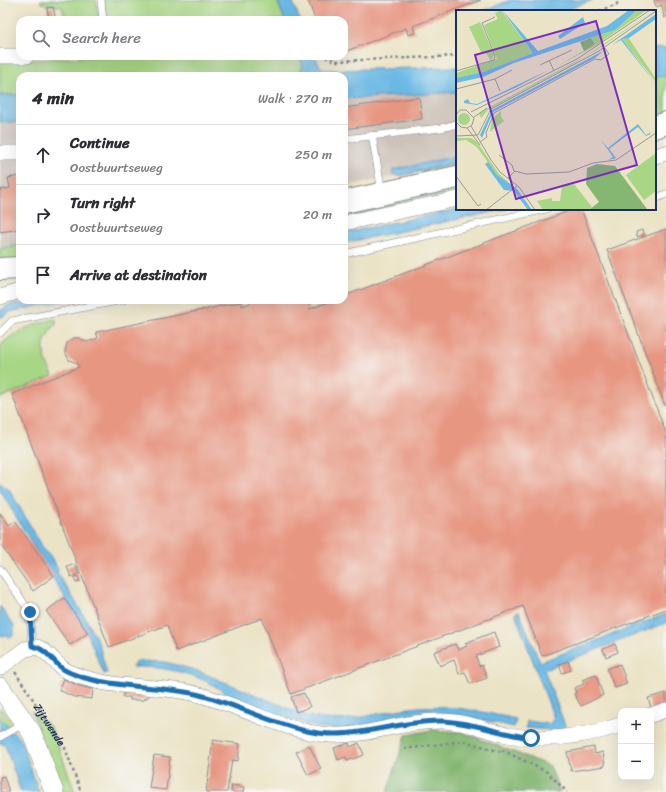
<!DOCTYPE html>
<html lang="en">
<head>
<meta charset="utf-8">
<style>
  :root { --surface:#fff; --page:#f2f2f3; --text:#2b2b33; --muted:#7c7c81; --line:#e1e1e2 }
  body { margin:0; font-family:Sriracha,sans-serif; background:var(--page); color:var(--text) }
  .controls { position:absolute; right:12px; bottom:12px; display:grid; overflow:hidden; border-radius:8px; box-shadow:0 4px 16px #0002 }
  .controls button { width:36px; height:36px; display:grid; place-items:center; padding:0; border:0; border-bottom:1px solid var(--line); background:var(--surface); color:var(--text); font:20px sans-serif }
  .stop { position:absolute; width:12px; height:12px; margin:-9px; border:3px solid #1f6fb2; border-radius:50%; background:#fff }
  .stop.end { background:#1f6fb2; border-color:#fff; box-shadow:0 1px 4px #0008 }
  .list { margin:0; padding:0; list-style:none }
  h2 { display:flex; justify-content:space-between; align-items:center; height:52px; margin:0; padding:0 16px; font-size:17px }
  h2 small { font-size:13px; font-weight:400; color:var(--muted) }
  .list li { display:grid; grid-template-columns:26px 1fr auto; gap:12px; align-items:center; box-sizing:border-box; height:60px; padding:0 16px; border-top:1px solid var(--line) }
  .list b { display:block; font-size:15px; white-space:nowrap }
  .list p { margin:0; font-size:13px; white-space:nowrap; color:var(--muted) }
  .list em { font-size:13px; font-style:normal; color:var(--muted) }
  .icon { flex:none; width:22px; height:22px; fill:none; stroke:currentColor; stroke-width:2; stroke-linecap:round; stroke-linejoin:round }
  .map { position:relative; flex:none; width:666px; height:792px; overflow:hidden }
  .search { position:absolute; background:var(--surface); box-shadow:0 4px 16px #0002; left:16px; top:16px; width:332px; height:44px; display:flex; align-items:center; gap:10px; box-sizing:border-box; padding:0 14px; border-radius:12px; color:var(--muted); font-size:15px }
  .panel { position:absolute; background:var(--surface); box-shadow:0 4px 16px #0002; left:16px; top:72px; width:332px; height:232px; border-radius:12px }
  .map>svg:first-child { display:block }
  .industrial { fill:#ccc2b8 }
  .green { fill:#a7d684; stroke:#618271 }
  .forest { fill:#85b772; stroke:#507368 }
  .water { fill:#6bb9e5; stroke:#4374a2 }
  .building { fill:#e79681 }
  .lines { fill:none; stroke-linecap:round; stroke-linejoin:round }
  .service-casing { stroke:#838992; stroke-width:8 }
  .minor-casing { stroke:#838992; stroke-width:16 }
  .tertiary-casing { stroke:#838992; stroke-width:20 }
  .primary-casing { stroke:#838992; stroke-width:24 }
  .path { stroke:#838992; stroke-width:2.5; stroke-dasharray:3 3; stroke-linecap:butt }
  .service { stroke:#fff; stroke-width:7 }
  .minor { stroke:#fff; stroke-width:15 }
  .tertiary { stroke:#fff; stroke-width:19 }
  .primary { stroke:#fff; stroke-width:22 }
  .route { stroke:#1f6fb2; stroke-width:5 }
  .labels { text-anchor:middle; dominant-baseline:central; stroke-width:3; stroke-linejoin:round; paint-order:stroke }
  .street-label { font-size:11px; fill:#1b2f5e; stroke:#f6f6f2 }
  .inset-road { fill:none; stroke:#989b9c; stroke-width:1 }
  .view { fill:#7b2cbf; fill-opacity:0.15; stroke:#7b2cbf; stroke-width:2 }
  .inset-edge { fill:none; stroke:#1b2f5e; stroke-width:2 }
</style>
</head>
<body>
<div class="map">
<svg width="666" height="792" viewBox="0 0 666 792">
  <rect width="100%" height="100%" fill="#f6f6f2"/>
  <filter id="ink" filterUnits="userSpaceOnUse"><feTurbulence type="fractalNoise" baseFrequency=".025" numOctaves="2"/><feDisplacementMap in="SourceGraphic" scale="8" xChannelSelector="R" yChannelSelector="G"/><feConvolveMatrix kernelMatrix="1 2 1 2 8 2 1 2 1" color-interpolation-filters="sRGB"/></filter>
  <filter id="wash" filterUnits="userSpaceOnUse"><feTurbulence type="fractalNoise" baseFrequency=".012" numOctaves="4" result="noise"/><feDisplacementMap in="SourceGraphic" scale="16" xChannelSelector="R" yChannelSelector="G"/><feGaussianBlur stdDeviation="0.9" result="paint"/><feColorMatrix in="noise" values="0 0 0 0 0 0 0 0 0 0 0 0 0 0 0 0 0 1.4 0 .05"/><feComposite in="paint" operator="in"/></filter>
  <g filter="url(#wash)">
    <rect width="100%" height="100%" fill="#ebe3c5"/>
    <g class="industrial">
      <path d="M457,92V162L398,176L344,186V99Z"/>
      <path d="M0,122H20V245L0,249Z"/>
    </g>
    <g class="green">
      <path d="M41,0H96L99,20H66L62,7L41,3Z"/>
      <path d="M104,0H277L285,20H106Z"/>
      <path d="M104,56H299L303,66L299,74L274,75L20,76V95H0V62Z"/>
      <path d="M666,76V115L655,119V77Z"/>
      <path d="M457,162V165L398,176Z"/>
      <path d="M457,186V193L344,217V211Z"/>
      <path d="M20,245V260L0,264V249Z"/>
      <path d="M55,319L57,323C38,343 42,354 53,376L0,398V346C15,331 35,323 55,319Z"/>
      <path d="M0,708L16,726L11,730L0,719Z"/>
      <path d="M32,711L51,727L75,792H61Z"/>
    </g>
    <path class="forest" d="M432,730L462,732L550,766L560,792H387L406,735Z"/>
    <g class="water">
      <path d="M277,0H292L300,20H285Z"/>
      <path d="M511,0H593L564,11H483Z"/>
      <path d="M655,48H666V76L655,77Z"/>
      <path d="M299,56H315L320,66L325,70L457,67V92L344,99V76H177L299,74L303,66Z"/>
      <rect x="0" y="95" width="20" height="27"/>
      <path d="M457,156V162L398,176L392,173L393,170Z"/>
      <path d="M458,209H507L344,243V233Z"/>
      <path d="M32,300H67L10,312L0,318V311L9,305Z"/>
      <path d="M0,482L9,489L45,551L49,554L58,569L57,572L86,619L98,642L107,673L104,674L89,638L0,490Z"/>
      <path d="M0,606L14,626V635L9,637L0,635Z"/>
      <path d="M519,612L540,662L666,614V623L544,670L566,728L561,731L526,728L527,721L550,724L554,718L515,613Z"/>
      <path d="M137,661L165,662L195,670L305,715C346,727 370,713 410,708C446,703 482,712 516,719L514,727C486,721 456,712 427,714C394,717 349,734 317,727C288,721 258,708 231,696C223,692 216,686 208,682C185,671 157,666 132,667Z"/>
      <path d="M0,719L20,738L39,792H21L5,745L0,743Z"/>
    </g>
    <g id="blocks">
      <g class="building">
        <path d="M308,0H481L413,26L415,33L408,35L406,28L344,52V20H330L328,17L315,20Z"/>
        <path d="M654,0H666V17L664,18L662,5L656,7Z"/>
        <path d="M53,7L56,20H49L47,8Z"/>
        <path d="M419,97L422,119L344,129V108Z"/>
        <path d="M20,176V229L0,232V190L10,188L8,178Z"/>
        <path d="M574,209H581L666,433V609L542,656L523,606L291,694L262,618L176,651L167,625L109,647L12,394L79,367L77,363L69,360L65,352L67,343L74,338H79L87,342L98,338L96,332L241,302L242,306L258,300H307L310,309L334,300H344V296Z"/>
        <path d="M666,229V408L607,250Z"/>
        <path d="M642,230L644,235L637,237L636,232Z"/>
        <path d="M0,513L9,526L15,521L54,576L33,591L0,544V532L2,531L0,528Z"/>
        <path d="M75,564L79,574L71,577L67,567Z"/>
        <path d="M78,576L80,582L76,583L74,578Z"/>
        <path d="M64,598L88,633L70,645L46,611Z"/>
        <path d="M494,632L499,647L476,656L479,666L482,665L487,678L470,684L465,672L459,674L454,660L440,666L434,652L455,644L458,650L467,646L465,643Z"/>
        <path d="M615,644L618,652L606,657L603,649Z"/>
        <path d="M568,661L571,670L562,673L559,664Z"/>
        <path d="M620,664L627,684L615,688L607,669Z"/>
        <path d="M596,675L603,695L581,706L574,694L576,693L574,688L584,684L582,680Z"/>
        <path d="M64,679L79,686L93,689L92,699L74,697L59,690Z"/>
        <path d="M124,690L149,692V696L143,700H130V697H123Z"/>
        <path d="M304,693L310,707L296,712L291,697Z"/>
        <path d="M666,693V705L652,710L648,698Z"/>
        <path d="M213,740L240,744L238,761L232,760L227,792H206Z"/>
        <path d="M349,743L350,747L359,743L364,755L347,761L346,757L338,760L334,748Z"/>
        <path d="M309,745L321,769L308,775L296,752Z"/>
        <path d="M594,747L595,754L603,752L605,766L571,771L567,752Z"/>
        <path d="M154,755L170,757L166,790L149,788Z"/>
        <path d="M4,776L9,792H0V777Z"/>
        <path d="M232,785L244,787L243,792H231Z"/>
      </g>
    </g>
  </g>
  <g filter="url(#ink)">
    <use href="#blocks" fill-opacity="0" stroke="#838992" stroke-width="1"/>
    <g class="lines">
      <g class="service-casing">
        <g id="service">
          <path d="M101,0L103,20"/>
          <path d="M372,135L382,192"/>
          <path d="M344,139L441,128L457,124"/>
          <path d="M655,199L666,194"/>
          <path d="M344,254L546,209"/>
          <path d="M0,333L12,321L123,300"/>
          <path d="M0,569L30,612L32,646"/>
          <path d="M0,737L25,723"/>
        </g>
      </g>
      <g class="minor-casing">
        <g id="minor">
          <path d="M0,56H27"/>
          <path d="M0,153H20"/>
          <path d="M655,156L666,153"/>
          <path d="M344,223L457,199"/>
          <path d="M0,297L20,291"/>
          <path d="M0,668L25,649L37,647C47,651 54,661 62,668C68,672 78,676 85,678C120,689 160,685 196,694C241,705 284,732 330,735C368,737 404,720 442,721C464,721 485,730 507,735C546,742 584,737 621,725"/>
          <path d="M651,715L666,710"/>
        </g>
      </g>
      <g class="tertiary-casing">
        <path id="tertiary" d="M0,687L32,733L54,792"/>
      </g>
      <g class="primary-casing">
        <g id="primary">
          <path d="M655,127L666,123"/>
          <path d="M344,202L457,177"/>
          <path d="M0,269L20,268"/>
        </g>
      </g>
      <g class="path">
        <path d="M599,11L617,4L618,0"/>
        <path d="M326,56L327,58L337,61L457,56"/>
        <path id="s1" d="M15,672L65,748L81,792"/>
        <path d="M404,749L463,741L502,752"/>
        <path d="M502,750L547,772L567,792"/>
      </g>
      <use href="#service" class="service"/>
      <use href="#minor" class="minor"/>
      <use href="#tertiary" class="tertiary"/>
      <use href="#primary" class="primary"/>
    </g>
  </g>
  <g class="lines" filter="url(#ink)">
    <path class="route" d="M30,612L32,646C46,648 53,662 63,669C69,673 79,676 85,678C121,688 160,686 196,694C234,703 269,723 307,731C353,742 396,720 442,721C472,722 501,734 531,738"/>
  </g>
  <g class="labels">
    <g class="street-label">
      <text stroke="none"><textPath href="#s1" startOffset="63">Zijtwende</textPath></text>
    </g>
  </g>
  <g transform="translate(456 10)">
    <rect width="200" height="200" fill="#ebe3c5"/>
    <path d="M45,0L77,43L27,62L0,68V63L41,49L28,15L42,9L39,3ZM181,0H191L139,36L100,57L139,34L135,28L159,20ZM199,0L148,35L115,55L33,99L25,108L23,104L32,98L128,47ZM24,12L38,45L35,51L30,43L26,44L13,17ZM172,27L200,69V72L166,29ZM45,101V107L48,111L34,122L36,109ZM2 109a6 6 0 1 1 12 0a6 6 0 1 1-12 0ZM0,128H15L21,132L43,164L59,178L41,165L21,137L10,130L0,131ZM200,143V181L188,190L170,165ZM118,174L136,197L133,200H87L81,191L96,188V191H104L106,176Z" fill="#a7d684"/>
    <path d="M135,28L139,34L128,41L124,32ZM141,154L159,156L191,199L133,200L143,192L130,174L131,158Z" fill="#85b772"/>
    <path d="M46,0L82,41L151,16L173,0H181L159,20L58,53L27,67L0,73V68L27,62L77,43ZM200,4V9L173,28L166,29L200,74L165,30L156,35ZM127,7L129,13L104,29L102,26ZM147,41L139,48L37,102L26,128L24,125L36,100ZM93,60L61,77L21,95L8,93V91L12,89L14,93L21,94ZM182,114L190,125L195,122L194,124L190,126L182,117L153,139L160,148L152,150L157,147L145,130L152,138ZM32,152L41,165L61,179L76,200H72L58,181L48,180L29,154Z" fill="#6bb9e5"/>
    <path class="inset-road" d="M93,50L98,61M84,55L116,40M0,61L38,50L39,46L26,13L39,7M39,69L56,60M0,79L39,69L44,81M15,102L121,49L194,0M0,105L4,100H10L18,108L16,115L11,118L5,117L0,112M18,107L31,98M15,116L35,150L44,162L63,177L79,200M11,118L24,135M0,126L22,125L35,99L143,41L200,1M24,132L31,127L30,123L38,103L139,49L145,50L153,44L149,38M43,145L56,155L58,161M0,166L22,196L25,194M52,168L59,161L70,164L113,162L137,153L160,150L200,123M30,200L61,176"/>
    <path class="view" d="M140,11L181,155L60,189L19,45Z"/>
    <rect width="200" height="200" class="inset-edge"/>
  </g>
</svg>
<div class="controls">
<button>+</button>
<button>−</button>
</div>
<div class="stop" style="left:531px;top:738px"></div>
<div class="stop end" style="left:30px;top:612px"></div>
<div class="search"><svg class="icon" aria-label="search" viewBox="0 0 24 24"><circle cx="10" cy="10" r="6"/><path d="M15 15l6 6"/></svg>Search here</div>
<section class="panel">
<h2>4 min<small>Walk · 270 m</small></h2>
<ul class="list">
<li><svg class="icon" aria-label="ahead" viewBox="0 0 24 24"><path d="M12 20V5M6 11l6-6 6 6"/></svg><div><b>Continue</b><p>Oostbuurtseweg</p></div><em>250 m</em></li>
<li><svg class="icon" aria-label="right" viewBox="0 0 24 24"><path d="M7 20v-9h11M14 6l5 5-5 5"/></svg><div><b>Turn right</b><p>Oostbuurtseweg</p></div><em>20 m</em></li>
<li><svg class="icon" aria-label="arrive" viewBox="0 0 24 24"><path d="M6 21V4h12l-3 4 3 4H6"/></svg><div><b>Arrive at destination</b></div></li>
</ul>
</section>
</div>
</body>
</html>
